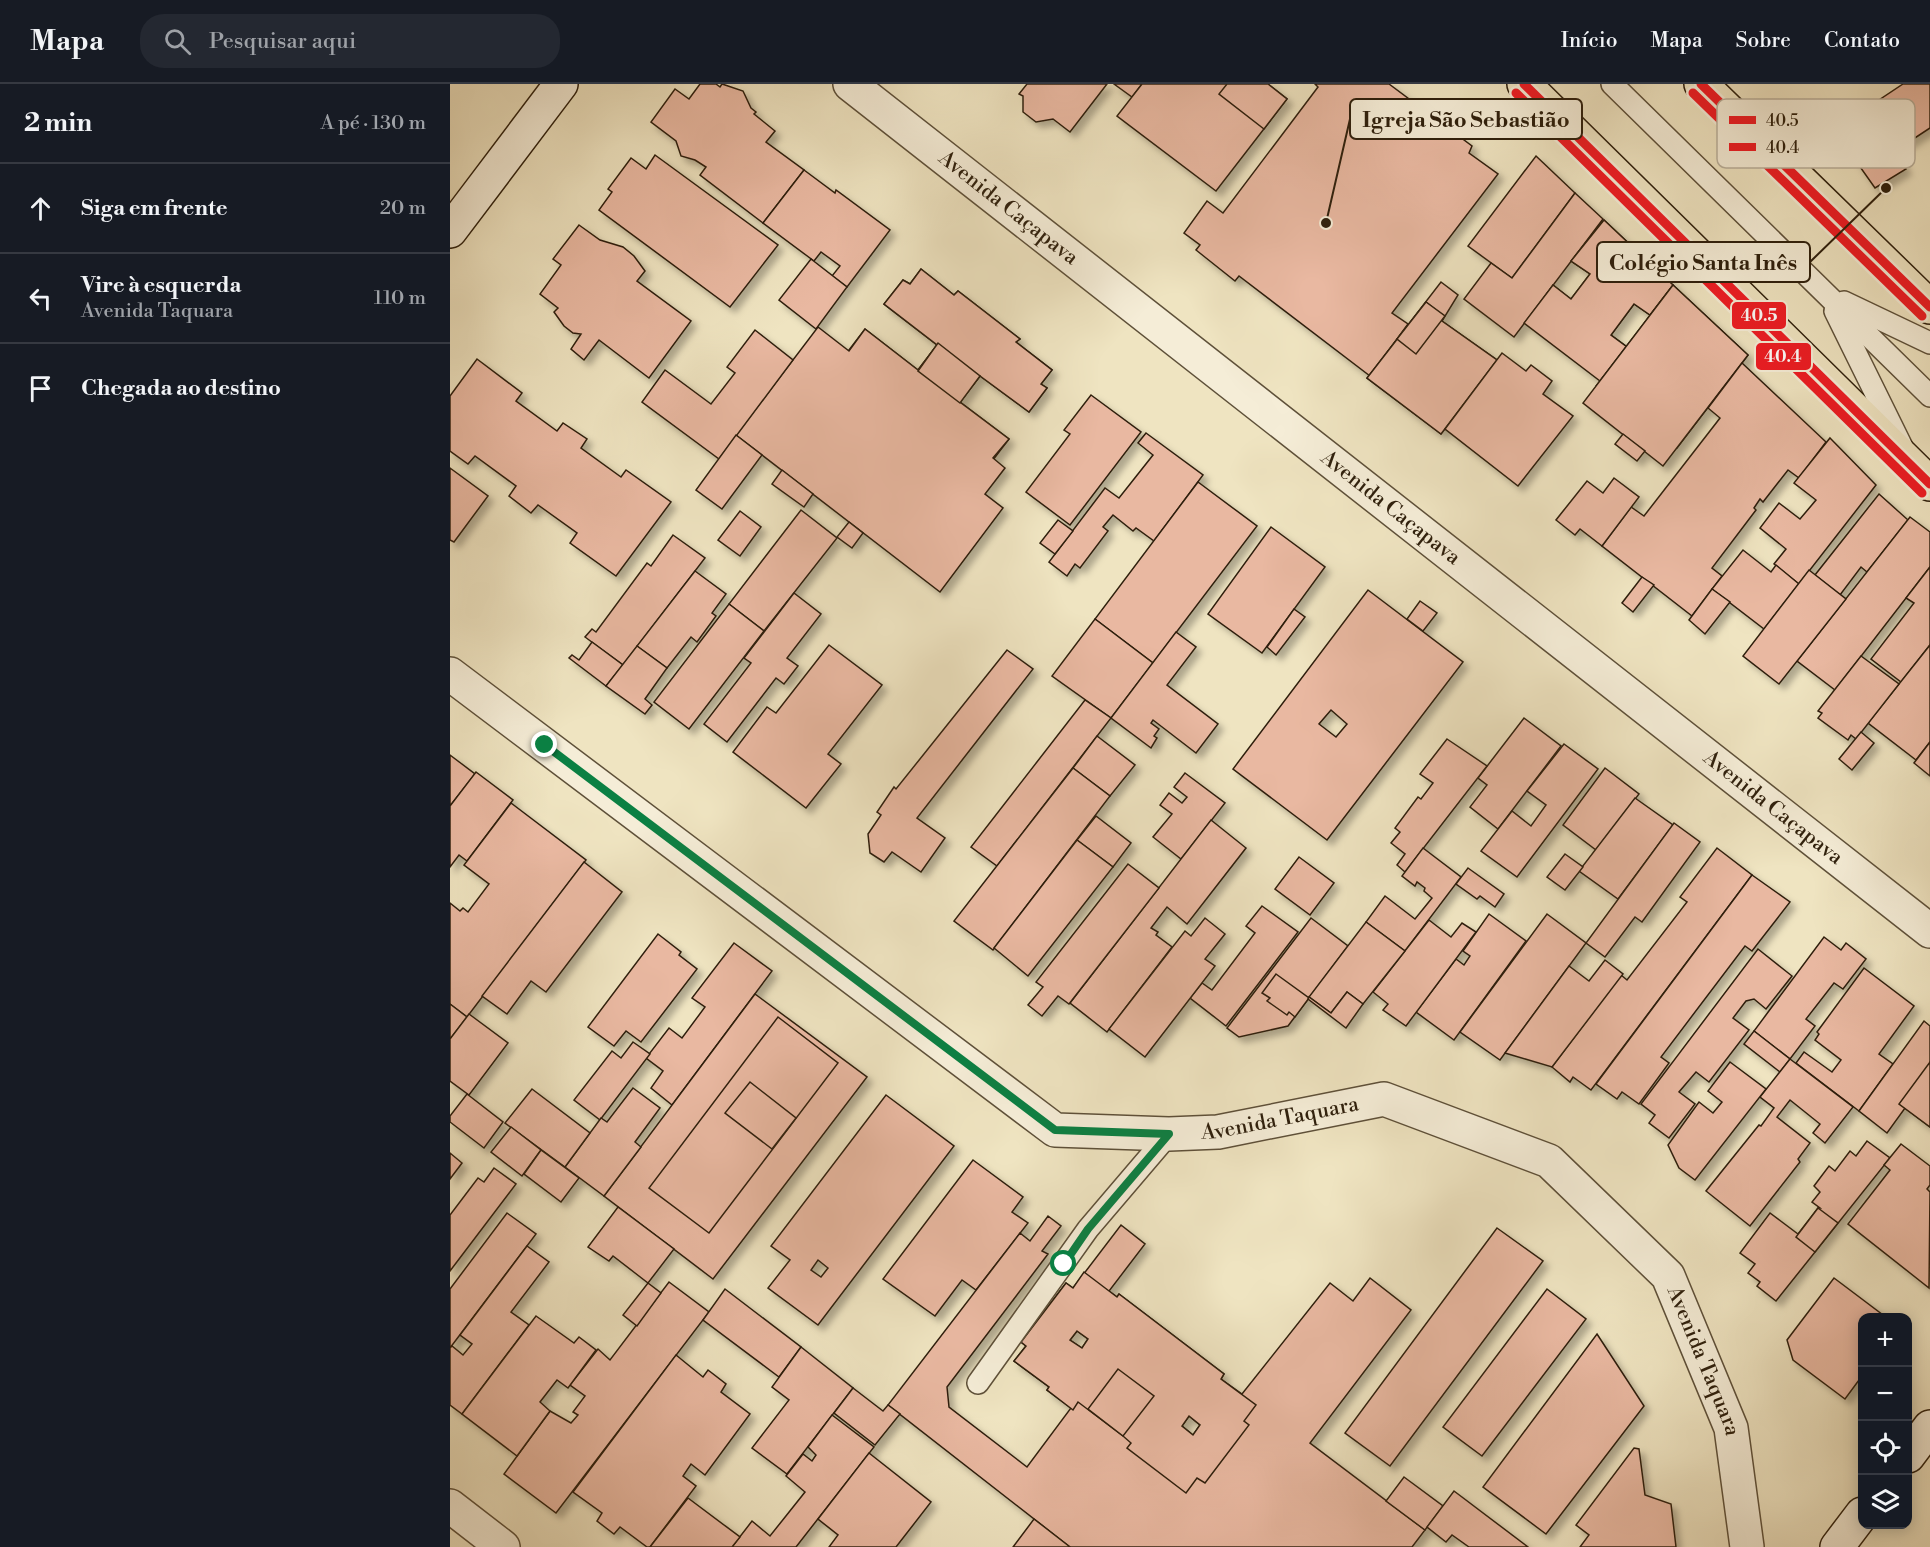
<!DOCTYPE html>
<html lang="pt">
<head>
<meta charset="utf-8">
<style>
  :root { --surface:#171b24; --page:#242831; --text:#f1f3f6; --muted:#9ea1a6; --line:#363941 }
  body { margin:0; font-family:"Libre Bodoni",serif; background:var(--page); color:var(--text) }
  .controls { position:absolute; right:18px; bottom:18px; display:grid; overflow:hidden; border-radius:12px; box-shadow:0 3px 15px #0003 }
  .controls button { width:54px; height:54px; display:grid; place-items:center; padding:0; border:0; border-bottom:2px solid var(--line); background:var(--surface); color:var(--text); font:30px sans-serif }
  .stop { position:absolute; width:18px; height:18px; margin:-14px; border:4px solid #0b8043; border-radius:50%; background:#fff }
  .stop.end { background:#0b8043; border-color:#fff; box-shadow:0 2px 6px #0008 }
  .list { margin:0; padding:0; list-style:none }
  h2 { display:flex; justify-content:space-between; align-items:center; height:78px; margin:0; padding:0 24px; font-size:26px }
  h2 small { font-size:20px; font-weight:400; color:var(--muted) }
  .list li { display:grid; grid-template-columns:39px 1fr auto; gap:18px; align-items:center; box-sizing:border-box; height:90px; padding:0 24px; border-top:2px solid var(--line) }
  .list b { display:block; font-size:22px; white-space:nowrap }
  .list p { margin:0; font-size:20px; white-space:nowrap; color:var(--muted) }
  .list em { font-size:20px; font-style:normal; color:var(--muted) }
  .icon { flex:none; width:33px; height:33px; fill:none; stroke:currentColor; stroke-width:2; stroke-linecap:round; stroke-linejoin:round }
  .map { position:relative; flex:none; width:1480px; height:1463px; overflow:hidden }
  header { display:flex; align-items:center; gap:36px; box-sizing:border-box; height:84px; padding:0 30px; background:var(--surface); border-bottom:2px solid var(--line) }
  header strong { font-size:28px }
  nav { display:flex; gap:33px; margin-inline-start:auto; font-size:21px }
  .search { width:420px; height:54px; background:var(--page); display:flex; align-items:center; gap:15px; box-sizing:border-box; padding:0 21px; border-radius:24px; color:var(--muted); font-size:22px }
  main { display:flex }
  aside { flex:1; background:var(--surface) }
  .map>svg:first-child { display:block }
  .building { fill:#e9b8a1; stroke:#2e1f0c; stroke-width:1.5; fill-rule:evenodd; filter:url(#shadow) }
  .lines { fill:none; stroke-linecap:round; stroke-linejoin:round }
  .lane-casing { stroke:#5e5039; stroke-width:24 }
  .street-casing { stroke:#5e5039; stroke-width:36 }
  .secondary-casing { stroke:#2e1f0c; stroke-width:36 }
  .primary-casing { stroke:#2e1f0c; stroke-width:36 }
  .lane { stroke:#f5edd7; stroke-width:21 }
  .street { stroke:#f5edd7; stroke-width:33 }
  .secondary { stroke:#f5edd7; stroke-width:33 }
  .primary { stroke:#efe4c1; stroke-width:33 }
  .bus-1-casing { stroke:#f5edd7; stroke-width:14 }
  .bus-2-casing { stroke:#f5edd7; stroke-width:14 }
  .bus-1 { stroke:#ed1c24; stroke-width:9 }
  .bus-2 { stroke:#ed1c24; stroke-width:9 }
  .route { stroke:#0b8043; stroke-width:8 }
  .labels { text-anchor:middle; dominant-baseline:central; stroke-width:4.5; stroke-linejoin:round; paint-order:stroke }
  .street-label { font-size:21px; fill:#2e1f0c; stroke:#f5edd7 }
  .key { fill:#f5edd7; stroke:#b9af9a; stroke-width:1.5 }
  .key-label { font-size:16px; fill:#2e1f0c }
  .leader { fill:none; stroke:#2e1f0c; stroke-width:2 }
  .callout-dot { fill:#2e1f0c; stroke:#f5edd7; stroke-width:2 }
  .callout { fill:#f5edd7; stroke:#2e1f0c; stroke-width:2 }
  .callout-label { font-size:22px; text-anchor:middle; font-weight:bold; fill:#2e1f0c }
  .line-badge { stroke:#f5edd7; stroke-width:2 }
  .badge-label { font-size:16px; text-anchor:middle; font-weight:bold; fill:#fff }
</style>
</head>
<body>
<header>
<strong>Mapa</strong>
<div class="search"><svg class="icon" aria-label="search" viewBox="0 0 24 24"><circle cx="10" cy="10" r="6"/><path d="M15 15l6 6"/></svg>Pesquisar aqui</div>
<nav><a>Início</a><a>Mapa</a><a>Sobre</a><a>Contato</a></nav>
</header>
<main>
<aside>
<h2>2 min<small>A pé · 130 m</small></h2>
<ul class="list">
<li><svg class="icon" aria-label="ahead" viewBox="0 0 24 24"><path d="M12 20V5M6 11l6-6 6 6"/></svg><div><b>Siga em frente</b></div><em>20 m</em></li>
<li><svg class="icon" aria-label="left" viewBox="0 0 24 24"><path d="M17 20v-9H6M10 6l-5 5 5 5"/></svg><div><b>Vire à esquerda</b><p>Avenida Taquara</p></div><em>110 m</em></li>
<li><svg class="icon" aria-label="arrive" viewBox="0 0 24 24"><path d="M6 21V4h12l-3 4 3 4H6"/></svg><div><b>Chegada ao destino</b></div></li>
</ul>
</aside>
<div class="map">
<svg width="1480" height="1463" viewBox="0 0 1480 1463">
  <defs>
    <filter id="shadow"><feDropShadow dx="5.5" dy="5.5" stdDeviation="3" flood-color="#0004"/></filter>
  </defs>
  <rect width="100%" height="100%" fill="#efe4c1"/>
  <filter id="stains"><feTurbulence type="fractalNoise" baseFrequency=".00333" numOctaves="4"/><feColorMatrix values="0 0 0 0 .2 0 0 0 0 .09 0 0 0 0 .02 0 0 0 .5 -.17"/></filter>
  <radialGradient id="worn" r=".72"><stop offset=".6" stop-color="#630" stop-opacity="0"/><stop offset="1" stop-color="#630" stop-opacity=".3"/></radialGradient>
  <g class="building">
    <path d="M250,0H266L270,3L272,0L293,7L301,24L306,28L304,30L325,47L316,58L354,86L313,139L250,91L256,83L245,76L231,72L226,57L201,38L225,5L239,15Z"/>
    <path d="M577,0H657L620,48L603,35L586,38L573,28V12L569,10Z"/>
    <path d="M664,0H692L682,13Z"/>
    <path d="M692,0H818L837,15L766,107L667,32Z"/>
    <path d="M777,0H818L837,15L814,45L769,10Z"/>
    <path d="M865,0H939L1022,62L1019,69L1048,90L942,229L958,240L920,292L789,192L785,197L746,166L750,161L734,149L757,117L773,129L868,3Z"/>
    <path d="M1453,0H1480V44L1445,67L1456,85L1425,104L1384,46Z"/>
    <path d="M205,71L328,161L280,223L149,126L162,108L158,105L181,74L196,85Z"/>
    <path d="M1086,72L1125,109L1062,194L1018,162Z"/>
    <path d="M354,86L385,109L386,106L440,146L397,203L382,192L390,182L371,168L364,177L313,139Z"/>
    <path d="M1125,109L1153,135L1064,253L1014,215L1041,179L1062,194Z"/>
    <path d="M1154,136L1223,201L1200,231L1184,220L1161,251L1177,263L1157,288L1081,232L1103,201L1121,215L1140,190L1121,177Z"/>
    <path d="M1154,136L1223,201L1200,231L1184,220L1161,251L1177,263L1150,297L1074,239L1103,201L1121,215L1140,190L1121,177Z"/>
    <path d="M129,141L150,156L173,163L184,172L195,187L187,197L241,237L199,294L149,256L134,276L121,265L131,250L123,249L114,242L104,228L108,224L90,210L111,181L103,175Z"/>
    <path d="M361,175L397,203L366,245L329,216Z"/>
    <path d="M471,185L504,211L508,207L570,255L566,258L602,286L591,300L597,304L579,328L530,292L510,318L559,355L540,380L534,375L523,390L486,361L483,366L424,321L427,316L392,289L403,276L396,270L415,245L468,286L487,261L434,220L453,196L460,200Z"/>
    <path d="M471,185L504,211L508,207L570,255L566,258L602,286L591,300L597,304L579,328L530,292L510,318L559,355L543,374L555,384L535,410L553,424L490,508L286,351L368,243L399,267L415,245L468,286L487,261L434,220L453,196L460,200Z"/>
    <path d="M991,198L1008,211L992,237L1047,276L991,350L917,294Z"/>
    <path d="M1223,201L1298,271L1227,364L1146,302Z"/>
    <path d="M1223,201L1298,271L1213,382L1133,319Z"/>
    <path d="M976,218L994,232L992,237L1047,276L991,350L917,294Z"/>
    <path d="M976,218L995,232L966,270L947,255Z"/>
    <path d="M305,246L343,276L269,375L192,318L215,286L261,320L285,289L277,283Z"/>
    <path d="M488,259L530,292L510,319L468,287Z"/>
    <path d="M1052,269L1076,287L1081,281L1102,297L1093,310L1123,332L1068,402L995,345Z"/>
    <path d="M27,275L72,309L66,317L107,347L113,339L137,355L131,364L171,393L176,386L221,418L166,492L120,459L127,449L88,421L81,429L59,412L66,402L25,372L18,380L0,367V312Z"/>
    <path d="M1292,279L1376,358L1349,394L1338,386L1313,418L1310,415L1304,424L1306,426L1262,484L1272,492L1242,532L1152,462L1181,423L1194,432L1270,334L1258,324Z"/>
    <path d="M641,311L691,348L620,441L576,408L620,350L614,346Z"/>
    <path d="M696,349L753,391L704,457L686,444L683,447L663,431L653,443L658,447L630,484L625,480L617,492L599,478L655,404L669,414L703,371L688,359Z"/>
    <path d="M1173,350L1195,367L1187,377L1165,360Z"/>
    <path d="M286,351L312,371L272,425L246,406Z"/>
    <path d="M1380,354L1426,401L1349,500L1324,480L1336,465L1310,444L1329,419L1350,435L1366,416L1344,399Z"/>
    <path d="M0,384L38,412L4,458L0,456Z"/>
    <path d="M332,386L363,410L354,423L322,400Z"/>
    <path d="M1164,394L1189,413L1152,462L1130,445L1125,451L1106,436L1137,397L1153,409Z"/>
    <path d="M748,398L807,442L703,579L645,535Z"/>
    <path d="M1429,410L1458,436L1417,488L1411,483L1390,511L1365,491Z"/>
    <path d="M351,426L387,454L314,547L279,520Z"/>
    <path d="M290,427L311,443L290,472L268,456Z"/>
    <path d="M1460,433L1480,448V483L1385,606L1347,577Z"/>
    <path d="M608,436L623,447L605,470L590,459Z"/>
    <path d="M399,438L413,449L402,464L387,453Z"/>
    <path d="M821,443L875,483L812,569L758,530Z"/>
    <path d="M223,451L255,474L173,581L135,553L142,545L146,548L197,479L201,482Z"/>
    <path d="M1293,466L1321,488L1326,481L1349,500L1314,545L1262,505Z"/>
    <path d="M1480,483V561L1451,598L1421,575L1464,519L1456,514Z"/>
    <path d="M1359,486L1396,515L1329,600L1293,572Z"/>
    <path d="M245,487L276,510L262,529L266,532L247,558L241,553L217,584L187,562Z"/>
    <path d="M1192,493L1204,501L1183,528L1172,519Z"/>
    <path d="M1262,505L1280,518L1255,550L1239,536Z"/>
    <path d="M918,506L1013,578L877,756L783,685ZM881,626L897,640L886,653L869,640Z"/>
    <path d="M344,509L371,530L337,574L348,582L334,600L326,594L277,658L254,640L301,579L294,574Z"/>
    <path d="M970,517L987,529L973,547L957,535Z"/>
    <path d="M279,520L314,547L239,645L204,618Z"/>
    <path d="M844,525L855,533L826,571L817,563Z"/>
    <path d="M645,535L703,579L661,634L602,592Z"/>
    <path d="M726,548L746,563L717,601L768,640L746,669L703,636L701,639L709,645L704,652L707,654L701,664L661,634Z"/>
    <path d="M142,558L173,581L156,602L119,574L122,571L129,576Z"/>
    <path d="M379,561L432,601L378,670L391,680L356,724L283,668L317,623L326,629Z"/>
    <path d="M1480,561V658L1466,676L1418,639Z"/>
    <path d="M187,562L217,584L195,615L202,621L195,630L156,602Z"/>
    <path d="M557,566L583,585L467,734L495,754L471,788L442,768L434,778L420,769L418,750L431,731L427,728L444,703L446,705Z"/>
    <path d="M1411,572L1449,600L1406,655L1401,651L1398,656L1368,634L1372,629L1368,627Z"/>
    <path d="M635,616L661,634L547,782L521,763Z"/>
    <path d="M1074,634L1111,662L1048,745L1020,723L1037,701L1028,694Z"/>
    <path d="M1411,648L1424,659L1402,686L1389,675Z"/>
    <path d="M647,652L685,681L660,712L623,684Z"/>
    <path d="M997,655L1037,682L955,788L947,781L955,770L941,759L950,748L945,744L968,713L971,715L983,699L970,690Z"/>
    <path d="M1480,658V692L1464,679Z"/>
    <path d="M1114,660L1148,685L1067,793L1031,767L1062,727L1081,742L1096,721L1077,707Z"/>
    <path d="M0,671L25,690L0,722Z"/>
    <path d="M623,684L660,712L543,866L504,837Z"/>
    <path d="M1155,684L1189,710L1146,766L1113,741Z"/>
    <path d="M26,688L63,716L17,777L9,771L0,783V722Z"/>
    <path d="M735,689L775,719L731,775L703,753L722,730L710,721L719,709L732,719L737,713L724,703Z"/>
    <path d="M1185,714L1223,741L1168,815L1129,787Z"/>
    <path d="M61,719L136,776L17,933L0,920V819L10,827L13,824L18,828L39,800L14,781Z"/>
    <path d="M646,732L681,759L663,783L627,756Z"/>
    <path d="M761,736L796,764L737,840L717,823L701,844L708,848L706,851L722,863L657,948L620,919Z"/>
    <path d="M1224,739L1250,758L1192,838L1185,833L1155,873L1136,859Z"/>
    <path d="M627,756L663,783L578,892L544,864Z"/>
    <path d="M973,764L1011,793L955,867L916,838L935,812L965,835L982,814L974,807L975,804L967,798L965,802L952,792Z"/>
    <path d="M1267,764L1302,791L1141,1006L1123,993L1120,998L1102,983L1171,891L1177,896L1237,818L1230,813Z"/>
    <path d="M1115,770L1133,783L1115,806L1097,793Z"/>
    <path d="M849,773L884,799L860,831L825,805Z"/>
    <path d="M134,778L172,808L96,908L81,897L57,930L32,912Z"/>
    <path d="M678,780L709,804L619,920L608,912L592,932L578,921L593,903L586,898Z"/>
    <path d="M1018,784L1054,810L1045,823L1030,812L1027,815L1006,800Z"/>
    <path d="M1302,791L1340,818L1302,867L1295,862L1211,973L1219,979L1189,1020L1172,1008L1167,1015L1146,1000Z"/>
    <path d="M812,822L848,848L776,942L740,914L752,899L762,906L805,849L796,842Z"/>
    <path d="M1039,830L1076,857L1004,956L966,928L1006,875L1014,881L1020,872L1013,867Z"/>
    <path d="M1097,830L1136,859L1050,976L1010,948Z"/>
    <path d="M755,834L775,850L755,875L765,882L695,973L659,945L735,847L741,852Z"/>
    <path d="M861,834L898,862L838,942L789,953L777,944Z"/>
    <path d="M979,836L1001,853L1012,839L1026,848L956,942L933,926L938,920L923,908Z"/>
    <path d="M916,838L955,867L913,920L897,908L881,929L859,913Z"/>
    <path d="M208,850L231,868L229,871L247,885L191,958L176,947L164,962L138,943Z"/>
    <path d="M1374,853L1391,866L1396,859L1416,875L1393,905L1384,899L1356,935L1365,942L1340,975L1304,947Z"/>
    <path d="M284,859L322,887L222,1021L201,1004L213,987L196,974L219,944L232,954L255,923L242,914Z"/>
    <path d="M1308,865L1342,892L1316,925L1304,915L1296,917L1283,934L1299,946L1259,998L1246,988L1229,1008L1245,1020L1219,1054L1199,1039L1205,1031L1191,1020Z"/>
    <path d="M1155,876L1173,890L1102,983L1055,969L1119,882L1139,897Z"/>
    <path d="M1414,884L1464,922L1429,970L1443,980L1409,1027L1346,979L1354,968L1382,988L1391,976L1365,956L1369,950L1367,948Z"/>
    <path d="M826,890L859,914L845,933L839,928L837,931L817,917L820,914L812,909Z"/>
    <path d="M897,908L913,920L896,944L858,915L859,913L881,929Z"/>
    <path d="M305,910L417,993L263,1195L154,1112Z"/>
    <path d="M0,920L17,933L1,954L0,953Z"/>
    <path d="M19,930L58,959L19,1011L0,997V955Z"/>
    <path d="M328,933L388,979L259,1149L199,1104Z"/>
    <path d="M1474,937L1480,942V1043L1455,1024L1437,1049L1409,1027Z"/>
    <path d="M1304,947L1340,975L1330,988L1294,960Z"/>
    <path d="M183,958L200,970L150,1036L124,1016L162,967L171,974Z"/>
    <path d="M1340,975L1403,1023L1375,1059L1363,1049L1370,1040L1340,1016L1327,1033L1360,1059L1348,1075L1350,1078L1300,1142L1256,1107L1309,1041L1311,1042L1324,1024L1310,1013Z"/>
    <path d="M1280,978L1316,1005L1245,1096L1229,1084L1218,1061L1249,1018L1263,1029L1272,1018L1258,1007Z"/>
    <path d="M1480,978V1043L1449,1020Z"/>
    <path d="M300,998L346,1034L322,1065L275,1029Z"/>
    <path d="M183,1004L210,1024L185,1058L191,1063L154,1112L115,1083L151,1034L157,1038Z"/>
    <path d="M82,1005L140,1049L115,1083L55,1039Z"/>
    <path d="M17,1010L53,1038L34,1064L0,1038V1032Z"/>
    <path d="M436,1011L504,1062L368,1241L318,1204L340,1176L321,1162ZM368,1176L378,1184L371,1193L361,1186Z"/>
    <path d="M61,1043L91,1066L72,1092L41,1068Z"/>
    <path d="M1417,1057L1440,1074L1326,1217L1307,1202L1310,1198L1298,1189L1305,1180L1290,1169L1320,1129L1348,1150L1368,1124H1370L1362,1118L1370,1108L1364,1102L1379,1082L1385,1087L1400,1067L1406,1072Z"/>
    <path d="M1451,1060L1480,1082V1101L1477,1105L1480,1108L1479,1204L1398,1140L1440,1086L1434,1081Z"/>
    <path d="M91,1066L129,1094L111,1118L74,1090Z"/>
    <path d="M0,1069L12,1079L0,1095Z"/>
    <path d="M523,1076L573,1113L562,1128L578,1139L526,1206L512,1196L485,1232L433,1195Z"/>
    <path d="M44,1084L66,1100L0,1187V1131L28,1094L34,1098Z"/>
    <path d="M168,1123L224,1165L198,1199L163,1172L159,1177L138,1163Z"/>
    <path d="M1368,1124L1388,1139L1365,1168L1346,1153Z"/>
    <path d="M57,1129L86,1150L0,1264V1205Z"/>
    <path d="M598,1132L611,1142L592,1167L598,1170L497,1303L499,1323L577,1383L621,1324L597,1306L599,1303L564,1277L576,1262L571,1258L616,1199L623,1204L671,1141L695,1160L659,1207L667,1213L669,1210L774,1290L771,1295L792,1310L880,1199L903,1217L920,1194L961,1226L860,1359L975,1446L962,1463H620L438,1321L570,1149L580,1157ZM627,1247L638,1255L632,1264L620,1256ZM739,1332L750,1341L743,1351L732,1342Z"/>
    <path d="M1047,1144L1093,1177L940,1382L895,1349Z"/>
    <path d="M77,1162L99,1178L61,1228L79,1241L12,1330L0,1321V1264L2,1262L13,1271L22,1260L10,1251Z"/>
    <path d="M634,1188L667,1213L669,1210L774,1290L771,1295L806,1321L794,1337L799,1341L755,1399L747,1394L736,1409L677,1364L681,1359L673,1352L628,1318L623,1326L597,1306L599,1303L564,1277L576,1262L571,1258L616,1199L623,1204ZM627,1247L638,1255L632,1264L620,1256ZM739,1332L750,1341L743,1351L732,1342Z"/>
    <path d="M1384,1194L1437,1234H1412V1292L1395,1315L1343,1276L1337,1256Z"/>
    <path d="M219,1198L259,1228L106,1429L54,1390L100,1327L121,1339L128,1331L123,1328L135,1312L120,1301L148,1265L160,1276Z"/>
    <path d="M198,1199L211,1209L187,1242L173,1231Z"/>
    <path d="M275,1205L351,1263L329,1293L253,1236Z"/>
    <path d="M1097,1205L1136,1235L1032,1372L993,1343Z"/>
    <path d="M86,1232L124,1259L129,1253L146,1266L118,1304L107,1296L90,1318L100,1327L67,1372L12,1330Z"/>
    <path d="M1147,1250L1194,1322L1096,1450L1033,1403Z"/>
    <path d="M351,1263L403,1304L337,1390L302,1364L339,1316L322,1303Z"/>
    <path d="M226,1271L253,1293L258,1286L276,1300L271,1308L300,1330L255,1391L241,1380L233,1392L246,1402L200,1463H197L170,1443L164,1450L147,1437L152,1429L123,1408Z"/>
    <path d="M668,1285L704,1312L673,1352L638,1325Z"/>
    <path d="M403,1304L433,1327L438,1321L450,1330L425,1361L384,1329Z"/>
    <path d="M382,1331L424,1363L346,1463H282L302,1437L320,1452L355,1408L336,1392L353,1370L362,1377L366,1371L358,1363Z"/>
    <path d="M1184,1364L1189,1365L1195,1411L1221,1420L1226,1463H1130L1139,1451L1126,1441Z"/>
    <path d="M419,1369L481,1418L446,1463H379L388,1451L368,1435Z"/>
    <path d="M954,1393L993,1422L975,1446L936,1417Z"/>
    <path d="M1004,1407L1078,1463H1019L1002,1451L996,1458L977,1443Z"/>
    <path d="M238,1414L290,1453L282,1463H200Z"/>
    <path d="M584,1435L620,1463H563Z"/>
  </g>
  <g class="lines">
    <g class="lane-casing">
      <g id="lane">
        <path d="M1162,0L1480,312"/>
        <path d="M1394,218L1480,259"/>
        <path d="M1385,227L1452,363"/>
        <path d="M528,1299L638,1145L719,1050"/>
      </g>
    </g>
    <g class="street-casing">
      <g id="street">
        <path id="s1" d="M400,0L1480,847"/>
        <path id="s2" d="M0,590L605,1046L719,1050L768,1048L934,1015L1099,1077L1218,1192L1281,1344L1297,1463"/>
        <path d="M0,1422L53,1463"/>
      </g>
    </g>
    <g class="secondary-casing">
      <g id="secondary">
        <path d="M0,147L111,0"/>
        <path d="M1458,1372L1480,1343"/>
        <path d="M1387,1463L1412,1430"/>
      </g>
    </g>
    <g class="primary-casing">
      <g id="primary">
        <path d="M1074,0L1480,400"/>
        <path d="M1251,0L1480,223"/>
      </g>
    </g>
    <use href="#lane" class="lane"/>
    <use href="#street" class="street"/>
    <use href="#secondary" class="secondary"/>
    <use href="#primary" class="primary"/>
    <g class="bus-1-casing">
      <g id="bus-1">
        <path d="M1074,0L1480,400"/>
        <path d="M1251,0L1480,223"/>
      </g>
    </g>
    <g class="bus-2-casing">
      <g id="bus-2">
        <path d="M1066,9L1472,409"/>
        <path d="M1243,9L1472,232"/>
      </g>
    </g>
    <use href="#bus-1" class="bus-1"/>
    <use href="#bus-2" class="bus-2"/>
  </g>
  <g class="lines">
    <path class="route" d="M95,661L605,1046L719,1050L638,1145L614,1180"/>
  </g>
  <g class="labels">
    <g class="street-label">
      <text stroke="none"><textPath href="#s1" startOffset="201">Avenida Caçapava</textPath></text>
      <text stroke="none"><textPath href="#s1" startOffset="687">Avenida Caçapava</textPath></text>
      <text stroke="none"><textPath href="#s1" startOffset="1173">Avenida Caçapava</textPath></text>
      <text stroke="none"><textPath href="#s2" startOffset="984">Avenida Taquara</textPath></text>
      <text stroke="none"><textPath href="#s2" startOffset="1524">Avenida Taquara</textPath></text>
    </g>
  </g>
  <rect x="1267" y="15" width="198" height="69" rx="9" class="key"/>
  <rect x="1279" y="32" width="27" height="8" fill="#ed1c24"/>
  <rect x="1279" y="59" width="27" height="8" fill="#ed1c24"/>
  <g class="key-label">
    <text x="1316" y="42">40.5</text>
    <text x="1316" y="69">40.4</text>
  </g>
  <path class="leader" d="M876 139L900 35M1436 104L1360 178"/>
  <g class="callout-dot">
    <circle cx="876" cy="139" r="6"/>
    <circle cx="1436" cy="104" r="6"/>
  </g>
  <g class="callout">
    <rect x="900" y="15" width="232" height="40" rx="6"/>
    <rect x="1147" y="158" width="213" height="40" rx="6"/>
  </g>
  <g class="callout-label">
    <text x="1016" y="43">Igreja São Sebastião</text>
    <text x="1253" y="186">Colégio Santa Inês</text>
  </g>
  <g class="line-badge">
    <rect x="1281" y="217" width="56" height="29" rx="6" fill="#ed1c24"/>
    <rect x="1305" y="258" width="57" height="29" rx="6" fill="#ed1c24"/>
  </g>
  <g class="badge-label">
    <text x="1309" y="237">40.5</text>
    <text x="1333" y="278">40.4</text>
  </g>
  <rect width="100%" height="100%" filter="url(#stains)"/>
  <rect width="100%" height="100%" fill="url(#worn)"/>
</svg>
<div class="controls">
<button>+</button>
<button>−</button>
<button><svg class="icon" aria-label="locate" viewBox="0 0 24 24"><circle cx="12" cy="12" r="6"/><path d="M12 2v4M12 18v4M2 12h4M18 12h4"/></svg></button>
<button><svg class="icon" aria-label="layers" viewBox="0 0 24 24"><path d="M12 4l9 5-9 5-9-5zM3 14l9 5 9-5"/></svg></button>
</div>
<div class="stop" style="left:614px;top:1180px"></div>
<div class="stop end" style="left:95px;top:661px"></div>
</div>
</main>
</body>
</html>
